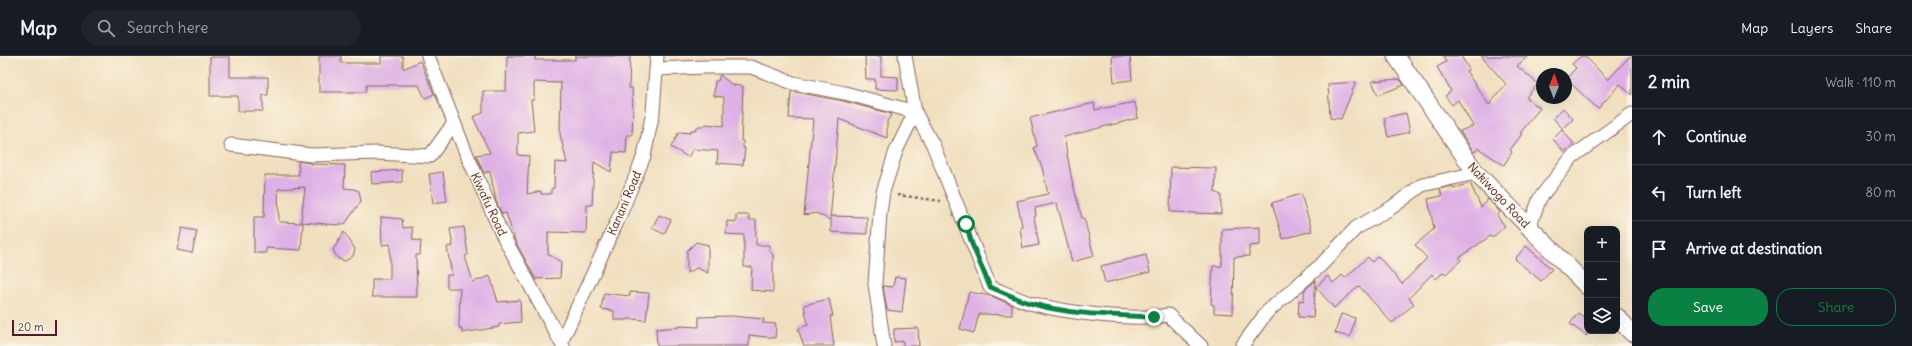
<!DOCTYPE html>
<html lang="en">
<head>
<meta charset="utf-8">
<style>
  :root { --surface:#171b24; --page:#20242c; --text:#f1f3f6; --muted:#9ea1a6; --line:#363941; --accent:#0b8043 }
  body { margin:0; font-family:Delius,sans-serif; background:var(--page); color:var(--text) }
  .controls { position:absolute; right:12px; bottom:12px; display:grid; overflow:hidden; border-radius:8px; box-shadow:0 4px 16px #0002 }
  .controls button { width:36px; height:36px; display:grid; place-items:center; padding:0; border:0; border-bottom:1px solid var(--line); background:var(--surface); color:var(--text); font:20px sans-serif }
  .compass { position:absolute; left:1536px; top:12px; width:36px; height:36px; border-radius:50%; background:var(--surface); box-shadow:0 4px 16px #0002; rotate:1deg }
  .scale { position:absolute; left:12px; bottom:10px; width:45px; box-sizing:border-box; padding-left:4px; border:2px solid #4a1f2b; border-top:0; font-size:11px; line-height:14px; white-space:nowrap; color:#4a1f2b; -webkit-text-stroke:3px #fcf5e5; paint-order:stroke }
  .stop { position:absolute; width:12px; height:12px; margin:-9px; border:3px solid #0b8043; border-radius:50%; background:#fff }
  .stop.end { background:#0b8043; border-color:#fff; box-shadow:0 1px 4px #0008 }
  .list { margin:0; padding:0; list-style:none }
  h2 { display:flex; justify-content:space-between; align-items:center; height:52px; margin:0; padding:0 16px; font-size:17px }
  h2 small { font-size:13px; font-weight:400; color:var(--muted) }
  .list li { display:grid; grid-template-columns:26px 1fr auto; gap:12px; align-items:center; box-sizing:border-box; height:56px; padding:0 16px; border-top:1px solid var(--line) }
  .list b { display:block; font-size:15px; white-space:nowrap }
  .list em { font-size:13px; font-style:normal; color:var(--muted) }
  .actions { display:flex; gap:8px; padding:12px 16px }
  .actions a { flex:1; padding:9px 0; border:1px solid var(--accent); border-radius:16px; text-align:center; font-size:14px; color:var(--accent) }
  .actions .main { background:var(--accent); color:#fff }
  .icon { flex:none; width:22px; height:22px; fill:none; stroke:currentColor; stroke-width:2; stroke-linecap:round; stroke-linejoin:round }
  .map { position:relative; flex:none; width:1632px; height:290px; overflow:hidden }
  header { display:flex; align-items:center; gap:24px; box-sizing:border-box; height:56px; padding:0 20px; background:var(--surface); border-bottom:1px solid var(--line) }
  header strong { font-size:19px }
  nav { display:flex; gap:22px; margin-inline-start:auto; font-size:14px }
  .search { width:280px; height:36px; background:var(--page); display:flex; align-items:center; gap:10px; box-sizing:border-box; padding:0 14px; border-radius:22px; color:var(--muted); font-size:15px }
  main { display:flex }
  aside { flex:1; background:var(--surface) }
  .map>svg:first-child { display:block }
  .building { fill:#deb1e6; fill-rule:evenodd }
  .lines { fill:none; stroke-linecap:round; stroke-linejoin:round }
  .minor-casing { stroke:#84625f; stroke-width:15 }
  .tertiary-casing { stroke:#84625f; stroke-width:19 }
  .path { stroke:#84625f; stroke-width:2.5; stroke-dasharray:3 3; stroke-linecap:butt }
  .minor { stroke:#fff; stroke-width:13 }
  .tertiary { stroke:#fff; stroke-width:17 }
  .route { stroke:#0b8043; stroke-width:5 }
  .labels { text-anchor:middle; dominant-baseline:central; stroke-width:3; stroke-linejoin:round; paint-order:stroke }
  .street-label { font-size:12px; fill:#4a1f2b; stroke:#fcf5e5 }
</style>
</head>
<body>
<header>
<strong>Map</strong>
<div class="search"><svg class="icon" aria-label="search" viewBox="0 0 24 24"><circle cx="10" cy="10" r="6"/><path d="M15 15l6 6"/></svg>Search here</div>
<nav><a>Map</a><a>Layers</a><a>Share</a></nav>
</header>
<main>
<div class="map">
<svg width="1632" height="290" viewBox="0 0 1632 290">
  <rect width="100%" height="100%" fill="#fcf5e5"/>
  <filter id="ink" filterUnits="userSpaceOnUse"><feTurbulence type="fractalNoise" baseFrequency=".025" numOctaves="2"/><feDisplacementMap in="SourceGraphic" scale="8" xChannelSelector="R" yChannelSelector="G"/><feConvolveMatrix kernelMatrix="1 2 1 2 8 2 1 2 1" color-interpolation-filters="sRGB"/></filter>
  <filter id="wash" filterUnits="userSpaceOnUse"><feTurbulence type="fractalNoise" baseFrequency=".012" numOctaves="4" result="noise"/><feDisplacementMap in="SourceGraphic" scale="16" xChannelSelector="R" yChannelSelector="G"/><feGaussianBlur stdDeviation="0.9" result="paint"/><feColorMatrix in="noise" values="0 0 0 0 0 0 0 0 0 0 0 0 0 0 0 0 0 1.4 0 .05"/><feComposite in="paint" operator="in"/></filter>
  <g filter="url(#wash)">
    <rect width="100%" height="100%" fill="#f0dfbf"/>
    <g id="blocks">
      <g class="building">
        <path d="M319,0H341V7H381V0H403V13L420,5L434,38L425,42L419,29H366V36H319Z"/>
        <path d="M507,0H535V4H575V0H630L629,32H632L633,52L632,79H627L626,97L613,96L611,116L594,106L592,149H587L586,177L548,176V198L561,206L560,222L536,223L515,185L506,157L502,158L496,145L490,115L484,117L476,99L490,97L473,61L483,57V35H506ZM534,26L561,27L560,78L567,107L555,106L554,132L551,133V138H541V135L527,138L529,100L518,99V77L534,75L531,44H534Z"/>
        <path d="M865,0H881V20L898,21V34L875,33V23H866Z"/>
        <path d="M1112,0H1130L1132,24L1114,26Z"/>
        <path d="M1443,0H1461L1469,13L1466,15L1489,49L1506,28L1481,0H1528L1517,10L1538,28L1526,41L1540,52L1520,77L1522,78L1510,94L1512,96L1504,109L1478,92L1475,96L1473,95L1460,75L1473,70L1458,44L1452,49L1445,40L1451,35L1437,11L1446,6Z"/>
        <path d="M1581,0H1585L1608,24L1630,0H1632V39L1620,28L1598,53L1566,23L1576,12L1572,8Z"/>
        <path d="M210,1H230V21H268V39H263V55H238V40H210Z"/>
        <path d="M720,19L732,29L743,30L741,85H743V92H745L743,109L717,107L718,95L693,93L688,101L671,91L679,76L690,77L691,74H695L696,72L699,70H704L706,68L724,70V41L714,40L715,25H718Z"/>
        <path d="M1400,23L1404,29L1378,39L1372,25Z"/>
        <path d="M1356,26L1341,63L1330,62L1328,28Z"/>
        <path d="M791,35L843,45L892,58L887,65V82L839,63L830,164L816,157L804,159L813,63L789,62Z"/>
        <path d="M1135,46L1138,62L1064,81L1072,125L1082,162H1084L1094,200L1072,206L1057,147L1035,152L1036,160L1034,161L1039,189L1023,192L1020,171L1022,170L1017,145L1048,138L1042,111L1034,92L1037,90L1030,62L1094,47L1095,54Z"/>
        <path d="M1563,52L1573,63L1563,73L1553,62Z"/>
        <path d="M1406,57L1410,76L1388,81L1384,62Z"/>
        <path d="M1562,74L1574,88L1564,96L1553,83Z"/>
        <path d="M298,105L311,107V108L345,109L344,132L354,133L359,135L361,145L345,168H338L339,169L301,166L305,131L278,133L279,166L303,167L301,194L266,192V197H254V161H264L265,119H299Z"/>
        <path d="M1171,111L1216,112L1215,136L1221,139V158L1170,156Z"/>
        <path d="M402,114V126L372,128L371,116Z"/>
        <path d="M443,116L447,145L433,147L429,118Z"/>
        <path d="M1470,127L1481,151L1488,143L1489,144L1500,156L1497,160L1505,170L1492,182L1490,180L1459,202L1461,204L1446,218L1444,216L1436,223L1432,218L1409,242L1414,248L1392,267L1359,230L1334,252L1316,231L1328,220L1333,227L1342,219L1345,222L1368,201L1372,206L1378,200L1402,228L1427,202L1415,189L1434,173L1428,143L1442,140L1440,133L1452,130L1453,133Z"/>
        <path d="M1301,138L1312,175L1283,183L1272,147Z"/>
        <path d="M659,159L671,164L664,178L652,172Z"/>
        <path d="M736,159H749V164H756V189H769V194L773,199V236L751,234L752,211H744V179L726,178L727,165L736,166Z"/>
        <path d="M831,160L867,161V178L831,176Z"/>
        <path d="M381,161L402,163L403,172L412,171L413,184L421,185L420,199H416L417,241H372V223H390V188L382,189Z"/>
        <path d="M464,171L468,199L465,200L473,226L490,220L498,246L520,244L521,266L499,268V271L462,277V272H459L460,232H447V219H452L447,191L453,190L450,173Z"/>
        <path d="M1260,171V189L1249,190V200L1234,201L1233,258L1214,257V249L1211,248L1213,210H1222V173Z"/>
        <path d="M182,172L197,175L192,197L177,194Z"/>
        <path d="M344,176L355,193L353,200L345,205L338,203L333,194Z"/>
        <path d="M696,186L708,189V217L697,212L687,217V195Z"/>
        <path d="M1526,190L1552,213L1541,225L1515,203Z"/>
        <path d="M1146,199L1150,216L1105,227L1101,210Z"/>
        <path d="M895,221L906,222L902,256L887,254L883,230L893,231Z"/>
        <path d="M1316,224L1313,262L1298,261L1299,244L1304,245V235Z"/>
        <path d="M630,236L649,237L646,264L627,263V264H614V255L601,253L604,237L630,240Z"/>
        <path d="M969,236L991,240L1012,249V259L979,258L974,277L960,273Z"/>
        <path d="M829,243L833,260H830L834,290H804L798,273L808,269L804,249Z"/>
        <path d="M1578,257L1587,263V280L1570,268Z"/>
        <path d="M1341,258L1355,262L1350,281L1335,277Z"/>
        <path d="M731,260L764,263L763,267L776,268L775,282L749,279V290H657L656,273L679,271V270L699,271V261Z"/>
        <path d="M918,272L919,290H903V285L894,286V273Z"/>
      </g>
    </g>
  </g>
  <g filter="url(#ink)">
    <use href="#blocks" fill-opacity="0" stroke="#84625f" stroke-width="1"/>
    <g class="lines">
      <g class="minor-casing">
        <g id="minor">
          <path d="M428,0L464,92L501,176L563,290"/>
          <path d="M905,0L915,56L933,89L990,231C1003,236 1017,243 1030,247C1066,257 1132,265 1168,259L1201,290"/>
          <path d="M658,13L705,11H751L793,27L845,37L915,56L896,95L883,136L880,157L875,228L884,290"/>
          <path d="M231,89L311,99L377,97L430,100L454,67"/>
          <path d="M1529,171L1540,142L1572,101L1632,58"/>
          <path d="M561,286L617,166L644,100L653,56L657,0"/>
          <path d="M1242,290L1267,256L1321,209L1356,172L1391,152L1422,129L1476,117"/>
        </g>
      </g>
      <g class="tertiary-casing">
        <g id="tertiary">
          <path d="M1396,0L1476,117L1587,230"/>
          <path d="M1617,261L1632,277"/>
        </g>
      </g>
      <path class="path" d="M897,139L941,145"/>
      <use href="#minor" class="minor"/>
      <use href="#tertiary" class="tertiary"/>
    </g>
  </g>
  <g class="lines" filter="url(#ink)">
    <path class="route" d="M966,168L972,188L990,231C1003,236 1016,243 1030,247C1069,259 1113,259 1154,261"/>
  </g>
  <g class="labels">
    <g class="street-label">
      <text transform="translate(1499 139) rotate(47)">Nakiwogo Road</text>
      <text transform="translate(624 147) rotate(-67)">Kanani Road</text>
      <text transform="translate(489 148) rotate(65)">Kiwafu Road</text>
    </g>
  </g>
</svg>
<div class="controls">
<button>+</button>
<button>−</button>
<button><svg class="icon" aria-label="layers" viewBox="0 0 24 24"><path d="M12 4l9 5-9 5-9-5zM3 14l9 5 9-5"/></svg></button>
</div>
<svg class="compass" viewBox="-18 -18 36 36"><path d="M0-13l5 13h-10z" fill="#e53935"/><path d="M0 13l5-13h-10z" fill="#9ea1a6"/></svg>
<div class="scale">20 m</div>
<div class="stop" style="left:966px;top:168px"></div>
<div class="stop end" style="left:1154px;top:261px"></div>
</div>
<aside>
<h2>2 min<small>Walk · 110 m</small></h2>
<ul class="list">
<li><svg class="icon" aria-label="ahead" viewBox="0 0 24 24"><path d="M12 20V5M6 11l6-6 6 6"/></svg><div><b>Continue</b></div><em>30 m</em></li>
<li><svg class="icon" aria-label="left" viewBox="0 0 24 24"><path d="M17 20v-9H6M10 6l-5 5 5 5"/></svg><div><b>Turn left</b></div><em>80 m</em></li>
<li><svg class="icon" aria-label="arrive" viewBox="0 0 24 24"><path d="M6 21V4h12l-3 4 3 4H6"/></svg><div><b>Arrive at destination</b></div></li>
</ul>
<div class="actions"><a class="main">Save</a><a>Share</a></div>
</aside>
</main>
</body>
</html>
